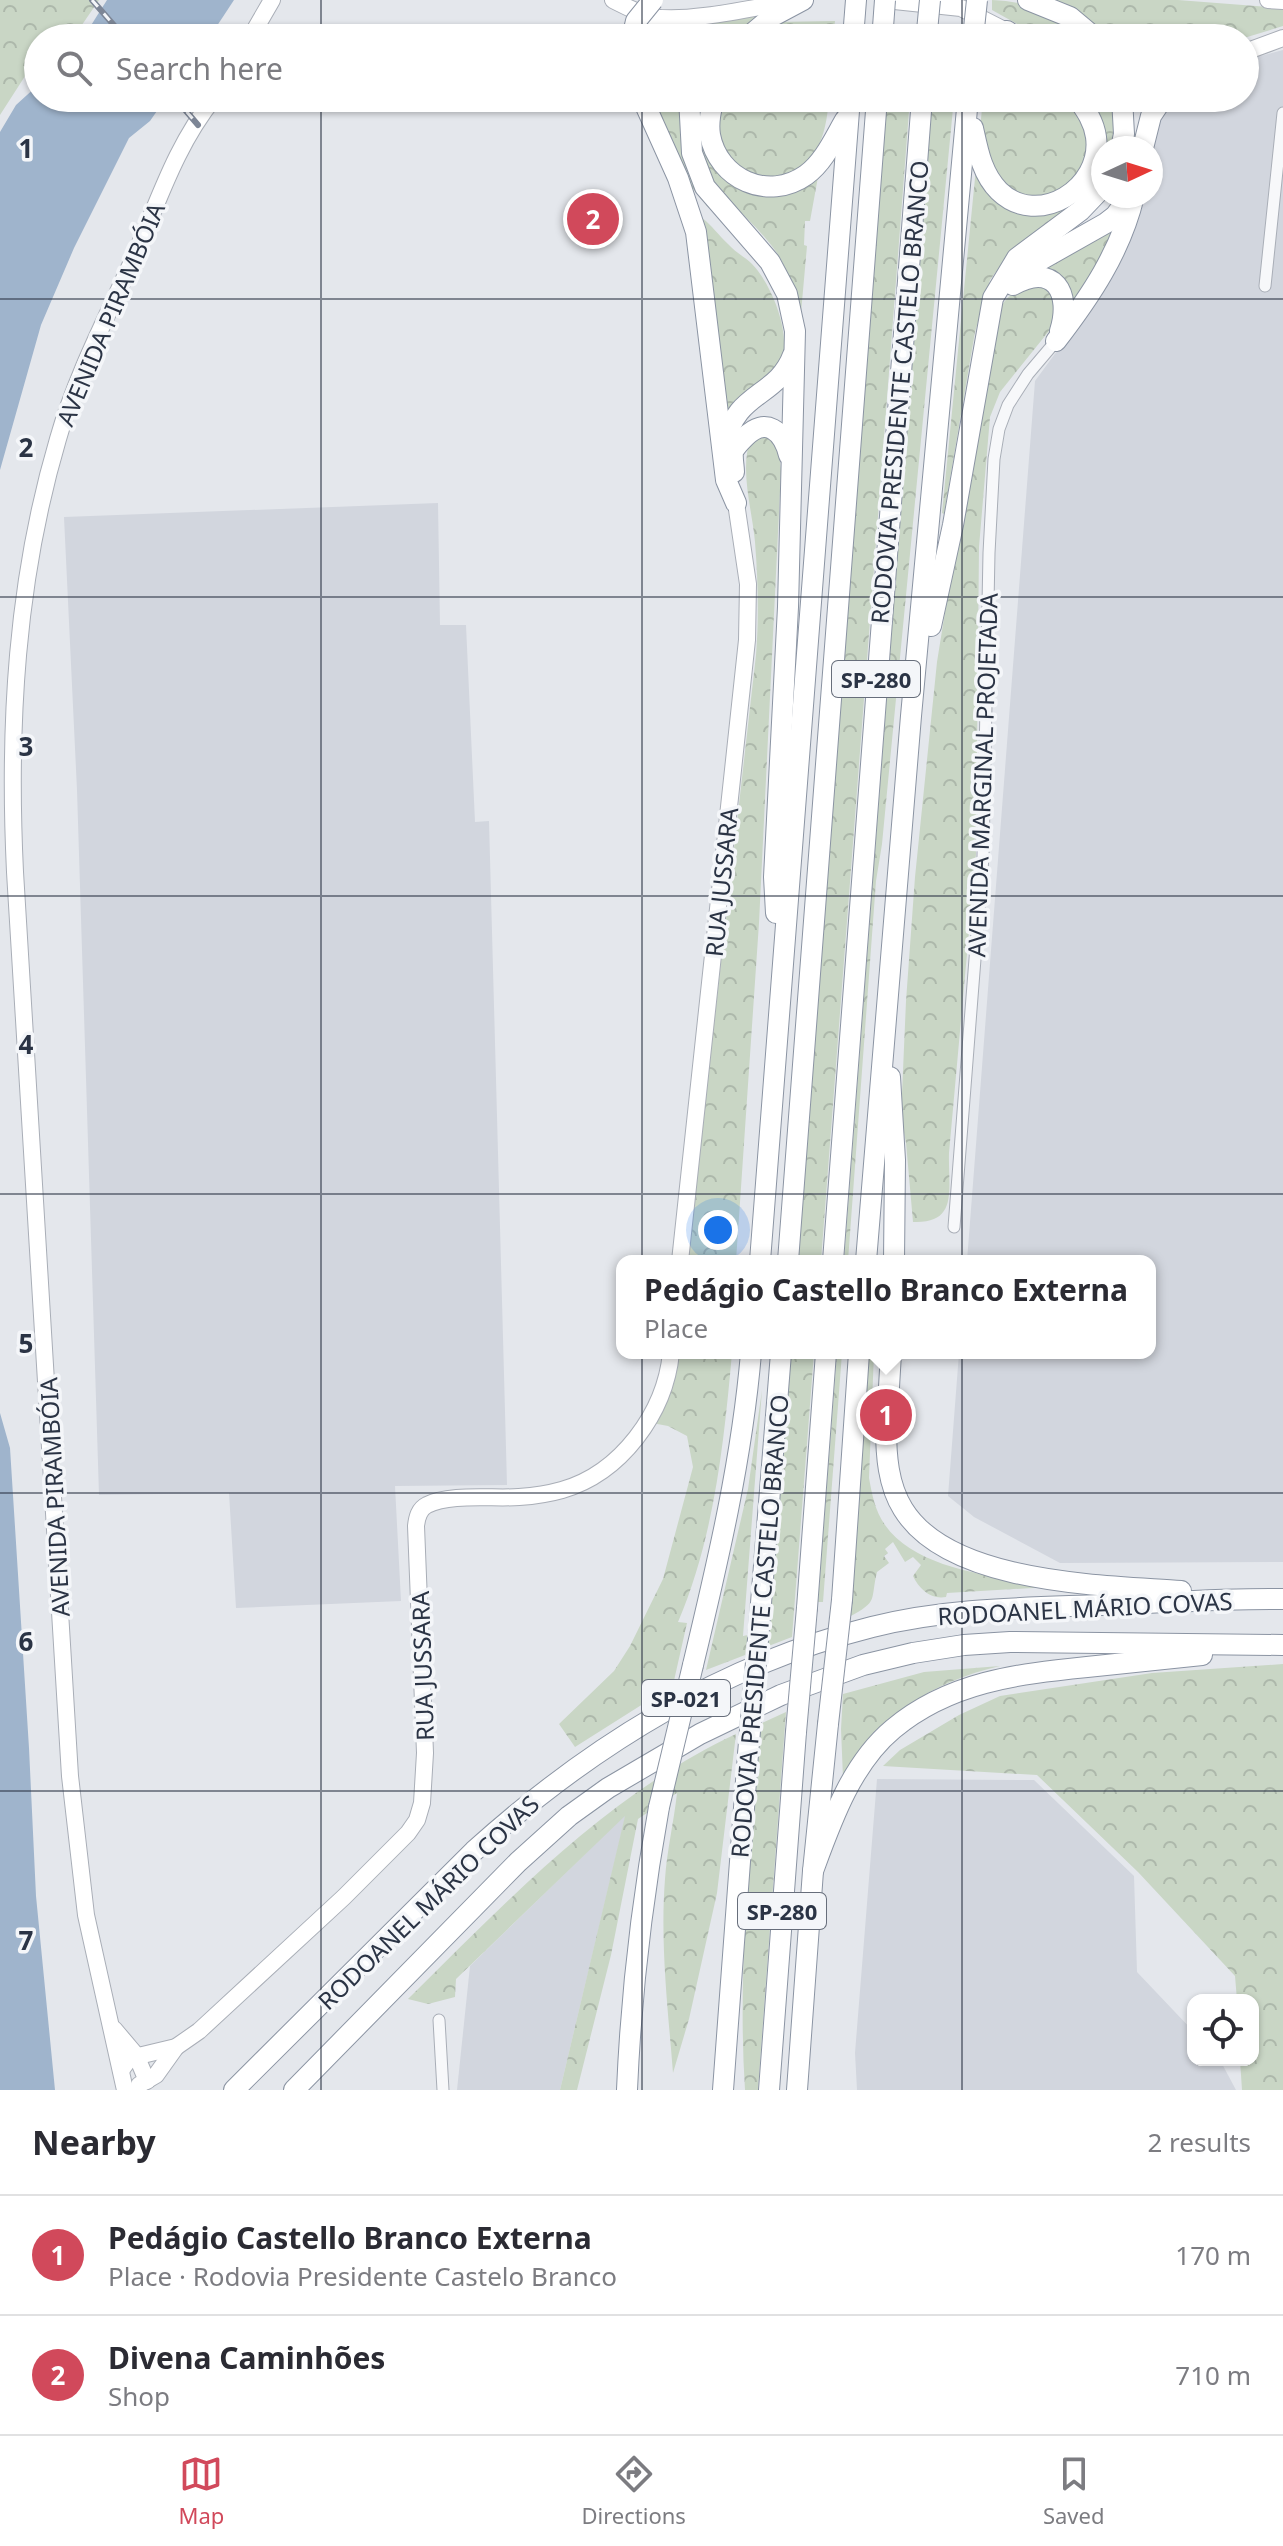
<!DOCTYPE html>
<html lang="en">
<head>
<meta charset="utf-8">
<style>
  :root { --surface:#fff; --page:#f7f7f7; --text:#2b2b33; --muted:#7c7c81; --line:#e1e1e2; --accent:#d1495b }
  body { margin:0; font-family:"Noto Sans",sans-serif; background:var(--page); color:var(--text) }
  .controls { position:absolute; right:24px; bottom:24px; display:grid; overflow:hidden; border-radius:16px; box-shadow:0 2px 6px #0004 }
  .controls button { width:72px; height:72px; display:grid; place-items:center; padding:0; border:0; border-bottom:2px solid var(--line); background:var(--surface); color:var(--text); font:40px sans-serif }
  .compass { position:absolute; left:1091px; top:136px; width:72px; height:72px; border-radius:50%; background:var(--surface); box-shadow:0 2px 6px #0004; rotate:86deg }
  .you { position:absolute; left:718px; top:1230px; width:28px; height:28px; margin:-20px; border:6px solid #fff; border-radius:50%; background:#1a73e8; box-shadow:0 0 0 12px #1a73e833 }
  .badge { display:grid; place-items:center; width:52px; height:52px; border-radius:50%; background:var(--accent); color:#fff; font-size:26px; font-weight:700 }
  .pin { position:absolute; translate:-50% -50%; border:4px solid #fff; box-shadow:0 2px 8px #0006 }
  .popup { position:absolute; left:616px; top:1255px; width:540px; height:104px; box-sizing:border-box; display:grid; place-content:center; border-radius:16px; background:var(--surface); filter:drop-shadow(0 2px 6px #0005); font-size:26px; white-space:nowrap; color:var(--muted) }
  .popup b { font-size:30px; color:var(--text) }
  .popup::after { content:''; position:absolute; left:50%; top:100%; margin-left:-16px; border:16px solid transparent; border-top-color:var(--surface) }
  .list { margin:0; padding:0; list-style:none }
  h2 { display:flex; justify-content:space-between; align-items:center; height:104px; margin:0; padding:0 32px; font-size:34px }
  h2 small { font-size:26px; font-weight:400; color:var(--muted) }
  .list li { display:grid; grid-template-columns:52px 1fr auto; gap:24px; align-items:center; box-sizing:border-box; height:120px; padding:0 32px; border-top:2px solid var(--line) }
  .list b { display:block; font-size:30px; white-space:nowrap }
  .list p { margin:0; font-size:26px; white-space:nowrap; color:var(--muted) }
  .list em { font-size:26px; font-style:normal; color:var(--muted) }
  .icon { flex:none; width:44px; height:44px; fill:none; stroke:currentColor; stroke-width:2; stroke-linecap:round; stroke-linejoin:round }
  .map { position:relative; flex:none; width:1283px; height:2090px; overflow:hidden }
  .search { position:absolute; background:var(--surface); box-shadow:0 2px 6px #0004; left:24px; right:24px; top:24px; height:88px; display:flex; align-items:center; gap:20px; box-sizing:border-box; padding:0 28px; border-radius:44px; color:var(--muted); font-size:30px }
  .sheet { height:344px; background:var(--surface) }
  nav { display:flex; justify-content:space-around; align-items:center; box-sizing:border-box; height:112px; border-top:2px solid var(--line); background:var(--surface); font-size:22px; color:var(--muted) }
  nav a { display:grid; justify-items:center; gap:4px }
  nav .on { color:var(--accent) }
  .map>svg:first-child { display:block }
  .built { fill:#d2d6de }
  .forest { fill:url(#forest-crowns) }
  .water { fill:#9fb4cc }
  .lines { fill:none; stroke-linecap:round; stroke-linejoin:round }
  .street-casing { stroke:#a9aeb7; stroke-width:13 }
  .secondary-casing { stroke:#a9aeb7; stroke-width:18 }
  .highway-casing { stroke:#8b94a3; stroke-width:22 }
  .street { stroke:#f7f8fa; stroke-width:11 }
  .secondary { stroke:#fff; stroke-width:16 }
  .highway { stroke:#fff; stroke-width:20 }
  .rail-casing { stroke:#7d8696; stroke-width:6 }
  .rail { stroke:#f4f6f9; stroke-width:3; stroke-dasharray:9; stroke-linecap:butt }
  .highway-bridge-casing { stroke:#8b94a3; stroke-width:22; stroke-linecap:butt }
  .highway-bridge { stroke:#fff; stroke-width:20 }
  .grid { fill:none; stroke:#2b3445; stroke-width:2; stroke-opacity:0.55 }
  .labels { text-anchor:middle; dominant-baseline:central; stroke-width:7; stroke-linejoin:round; paint-order:stroke }
  .shield { fill:#f4f6f9; stroke:#676e7b; stroke-width:2 }
  .shield-label { font-size:22px; font-weight:bold; fill:#2b3445 }
  .street-label { font-size:24px; fill:#2b3445; stroke:#f4f6f9 }
  .grid-label { font-size:26px; text-anchor:middle; font-weight:bold; fill:#2b3445; stroke:#f4f6f9; stroke-width:7; stroke-linejoin:round; paint-order:stroke }
</style>
</head>
<body>
<div class="map">
<svg width="1283" height="2090" viewBox="0 0 1283 2090">
  <defs>
    <pattern id="forest-crowns" width="20" height="18" patternUnits="userSpaceOnUse" patternTransform="scale(2)"><rect width="20" height="18" fill="#c9d6c5"/><path d="M2 6a3 3 0 1 1 6 0M12 15a3 3 0 1 1 6 0" fill="none" stroke="#adb8ab"/></pattern>
  </defs>
  <rect width="100%" height="100%" fill="#e4e7ec"/>
  <g class="built">
    <path d="M1283,50V1562L1060,1563L974,1517L948,1496L959,1353H1150V1261H967L1035,381L1098,295L1128,246L1143,196H1151V154L1156,120L1169,98H1245V60Z"/>
    <path d="M438,503L440,625H466L475,822L489,821L507,1485L395,1486L401,1601L236,1608L229,1493L99,1495L77,790L64,517Z"/>
    <path d="M877,1779L1034,1780L1134,1876L1137,1972L1193,2031V2060H1220L1236,2090H857L855,2053Z"/>
    <path d="M626,1814L560,2090H457L470,1966Z"/>
  </g>
  <g class="forest">
    <path d="M0,0H99L73,38H38V66L27,73L0,115Z"/>
    <path d="M992,0C1035,2 1053,14 1086,38H1042L992,10Z"/>
    <path d="M1052,0H1178L1283,8V26L1244,38H1103Z"/>
    <path d="M766,11L740,38H686L681,29Z"/>
    <path d="M835,21L833,38H756L776,22Z"/>
    <path d="M649,98H680L682,144L747,244L707,206L692,188Z"/>
    <path d="M697,98H708L729,178L818,177L810,221H805L804,245L807,246L800,324C795,292 789,265 767,240C746,214 718,196 704,165C696,145 698,119 697,98Z"/>
    <path d="M720,98H829C827,121 824,144 807,162C789,181 752,184 733,163C729,159 727,152 724,147C723,145 718,137 718,136C716,125 719,109 720,98Z"/>
    <path d="M886,98H910L821,1261H796Z"/>
    <path d="M932,98H954L882,844L876,881L848,1261H844Z"/>
    <path d="M983,98H1073L1087,122L1089,162L1068,190L1035,199L1002,187L982,148L980,129Z"/>
    <path d="M1086,98H1115L1116,128L1111,148H1103V171L1093,187L1071,207L1025,239L1012,250L990,280L975,332L944,514L942,513L976,168L1017,205L1090,181Z"/>
    <path d="M1123,213L1075,306L1031,267Z"/>
    <path d="M702,218C712,225 719,236 728,244C735,252 745,257 752,264C773,285 798,347 775,373C761,388 740,395 727,411Z"/>
    <path d="M1050,285L1057,315L1049,331L1000,392L990,417L979,547L976,854L949,1153C948,1189 959,1224 913,1222L906,1143L901,1117L906,1001L915,877L937,662L991,325C1009,289 1011,292 1050,285Z"/>
    <path d="M773,436L779,452L781,471L759,923L736,1261H687L756,655C759,617 758,580 755,542C752,508 739,470 751,437Z"/>
    <path d="M677,1353H732C724,1443 714,1538 678,1622L687,1623L673,1685L575,1747L559,1724L614,1671L630,1646L663,1579L693,1467L687,1436L668,1426L652,1423Z"/>
    <path d="M789,1353H814L792,1637L706,1670L748,1489L762,1390L743,1636L767,1631Z"/>
    <path d="M837,1353H842L823,1602H818Z"/>
    <path d="M868,1353H874L869,1478C872,1494 875,1511 885,1525C917,1571 998,1576 1050,1587L947,1593L946,1597C931,1600 919,1589 913,1576L921,1565L913,1557L905,1562L893,1542L885,1549L888,1553L884,1556L889,1563L877,1572C870,1601 879,1601 849,1617Z"/>
    <path d="M1283,1664V2090H1242L1240,2060H1253V2000H1237L1235,1976L1138,1872L1037,1775L883,1766L900,1750L959,1715L1000,1696L1152,1673Z"/>
    <path d="M1000,1666C932,1682 878,1716 843,1778L841,1729L843,1694L924,1672Z"/>
    <path d="M786,1712L758,2090H745C737,1968 751,1845 760,1724Z"/>
    <path d="M736,1734L717,1893L689,2019L673,2073C668,2009 660,1944 665,1879C667,1850 674,1821 677,1793L638,1819L611,1955L577,2090H560L625,1816L456,1979L455,1997L428,2004L408,1999C507,1901 608,1794 736,1734Z"/>
  </g>
  <g class="water">
    <path d="M107,0H234L209,38H83Z"/>
    <path d="M38,85V98H166L150,121L129,138L74,248L41,325L0,470V132L16,105Z"/>
    <path d="M0,1413L10,1448L29,1748L36,1896L55,2090H0Z"/>
  </g>
  <g class="lines">
    <g class="street-casing">
      <g id="street">
        <path d="M1265,286L1283,113"/>
        <path d="M954,1227L983,857L989,553L994,459L999,429L1008,405L1028,374L1056,341"/>
        <path d="M439,2020L443,2090"/>
      </g>
    </g>
    <g class="secondary-casing">
      <g id="secondary">
        <path d="M613,0C625,6 639,14 653,17C688,23 757,7 794,1"/>
        <path d="M885,0L961,8L1016,36"/>
        <path d="M1268,0L1283,1"/>
        <path d="M250,38L272,0"/>
        <path d="M1245,52L1283,38"/>
        <path d="M680,1261L747,640L748,584L736,503"/>
        <path d="M114,2029L136,2055L147,2081"/>
        <path d="M122,2069L130,2058L176,2047L199,2031L344,1897L408,1833L417,1820L422,1803L425,1753L416,1526C417,1517 419,1509 427,1505C449,1493 494,1499 519,1497C533,1496 548,1494 562,1490C621,1473 665,1413 671,1353"/>
        <path d="M139,2085L156,2075L176,2047"/>
        <path d="M125,2090L86,1915L70,1776L15,872C8,726 16,581 58,439C76,375 108,315 135,255C159,200 176,145 214,98"/>
      </g>
    </g>
    <g class="highway-casing">
      <g id="highway">
        <path d="M1028,0L1070,17L1095,38"/>
        <path d="M652,17L664,24L675,38"/>
        <path d="M1007,31L1016,38"/>
        <path d="M747,38L773,16L803,0"/>
        <path d="M853,38L856,0"/>
        <path d="M642,98L678,178L696,232L726,480L736,503"/>
        <path d="M689,98L692,153L705,187L770,262L787,294L795,331L788,607L774,877L776,913"/>
        <path d="M714,98C711,110 708,122 710,135C718,179 768,202 806,175C824,162 834,139 845,120"/>
        <path d="M973,128C978,151 982,174 999,191C1038,229 1103,188 1096,137C1094,122 1086,110 1077,98"/>
        <path d="M1121,148L1124,134L1122,98"/>
        <path d="M1143,148L1151,116L1163,98"/>
        <path d="M1014,275L1106,223L1115,216L1130,196"/>
        <path d="M1013,285C1054,262 1072,293 1060,331"/>
        <path d="M1056,341C1090,297 1121,251 1134,196"/>
        <path d="M725,444C735,391 777,398 793,355"/>
        <path d="M734,472C734,466 732,458 733,452C735,447 741,441 745,437C766,416 783,431 789,455"/>
        <path d="M931,626L953,525L993,298L1017,258L1080,211L1103,187"/>
        <path d="M890,1077L895,1160L894,1261"/>
        <path d="M760,1261L850,98"/>
        <path d="M788,1261L877,98"/>
        <path d="M833,1261L922,98"/>
        <path d="M866,1261L911,716L968,98"/>
        <path d="M888,1404L891,1353"/>
        <path d="M886,1427C886,1455 888,1485 903,1509C949,1584 1102,1585 1181,1591"/>
        <path d="M842,1600L859,1353"/>
        <path d="M807,1608L826,1353"/>
        <path d="M759,1628L781,1353"/>
        <path d="M693,1665C718,1561 742,1459 751,1353"/>
        <path d="M813,1871C831,1822 851,1764 893,1729C949,1682 1017,1674 1087,1667C1125,1663 1163,1659 1202,1655"/>
        <path d="M234,2090L474,1851C589,1747 720,1665 872,1627C947,1608 1024,1608 1101,1605C1161,1603 1222,1598 1283,1599"/>
        <path d="M294,2090L518,1862L569,1816L608,1788L700,1734L781,1695L863,1665L913,1653L964,1645L1010,1642L1283,1645"/>
        <path d="M627,2090C631,1995 642,1901 659,1807"/>
        <path d="M723,2090L748,1754"/>
        <path d="M769,2090L796,1732"/>
        <path d="M797,2090L813,1871L828,1724"/>
      </g>
    </g>
    <use href="#street" class="street"/>
    <use href="#secondary" class="secondary"/>
    <use href="#highway" class="highway"/>
    <g class="rail-casing">
      <g id="rail">
        <path d="M92,0L125,38"/>
        <path d="M175,98L198,125"/>
      </g>
    </g>
    <use href="#rail" class="rail"/>
    <g class="highway-bridge-casing">
      <g id="highway-bridge">
        <path d="M883,27L885,0"/>
        <path d="M927,31L930,0"/>
        <path d="M632,38L636,21L653,0"/>
        <path d="M973,38L977,0"/>
        <path d="M828,1724L842,1600"/>
        <path d="M796,1732L807,1608"/>
        <path d="M748,1754L759,1628"/>
        <path d="M659,1807L693,1665"/>
      </g>
    </g>
    <use href="#highway-bridge" class="highway-bridge"/>
  </g>
  <path class="grid" d="M321,0V38M642,0V38M962,0V38M321,98V2090M642,98V2090M962,98V2090M0,299H1283M0,597H1283M0,896H1283M0,1194H1283M0,1493H1283M0,1791H1283"/>
  <g class="labels">
    <g class="shield">
      <rect x="832" y="661" width="88" height="36" rx="6"/>
      <rect x="642" y="1680" width="88" height="36" rx="6"/>
      <rect x="738" y="1893" width="88" height="36" rx="6"/>
    </g>
    <g class="shield-label">
      <text x="876" y="679">SP-280</text>
      <text x="686" y="1698">SP-021</text>
      <text x="782" y="1911">SP-280</text>
    </g>
    <g class="street-label">
      <text transform="translate(110 314) rotate(-67)">AVENIDA PIRAMBÓIA</text>
      <text transform="translate(899 392) rotate(-85)">RODOVIA PRESIDENTE CASTELO BRANCO</text>
      <text transform="translate(982 775) rotate(-88)">AVENIDA MARGINAL PROJETADA</text>
      <text transform="translate(721 882) rotate(-84)">RUA JUSSARA</text>
      <text transform="translate(54 1497) rotate(-93)">AVENIDA PIRAMBÓIA</text>
      <text transform="translate(1085 1608) rotate(-3)">RODOANEL MÁRIO COVAS</text>
      <text transform="translate(759 1626) rotate(-85)">RODOVIA PRESIDENTE CASTELO BRANCO</text>
      <text transform="translate(422 1666) rotate(-92)">RUA JUSSARA</text>
      <text transform="translate(428 1902) rotate(-44)">RODOANEL MÁRIO COVAS</text>
    </g>
  </g>
  <g class="grid-label">
    <text x="26" y="158">1</text>
    <text x="26" y="457">2</text>
    <text x="26" y="756">3</text>
    <text x="26" y="1054">4</text>
    <text x="26" y="1353">5</text>
    <text x="26" y="1651">6</text>
    <text x="26" y="1950">7</text>
  </g>
</svg>
<div class="controls">
<button><svg class="icon" aria-label="locate" viewBox="0 0 24 24"><circle cx="12" cy="12" r="6"/><path d="M12 2v4M12 18v4M2 12h4M18 12h4"/></svg></button>
</div>
<svg class="compass" viewBox="-18 -18 36 36"><path d="M0-13l5 13h-10z" fill="#e53935"/><path d="M0 13l5-13h-10z" fill="#7c7c81"/></svg>
<div class="you"></div>
<div class="pin badge" style="left:886px;top:1415px">1</div>
<div class="popup"><b>Pedágio Castello Branco Externa</b>Place</div>
<div class="pin badge" style="left:593px;top:219px">2</div>
<div class="search"><svg class="icon" aria-label="search" viewBox="0 0 24 24"><circle cx="10" cy="10" r="6"/><path d="M15 15l6 6"/></svg>Search here</div>
</div>
<section class="sheet">
<h2>Nearby<small>2 results</small></h2>
<ul class="list">
<li><span class="badge">1</span><div><b>Pedágio Castello Branco Externa</b><p>Place · Rodovia Presidente Castelo Branco</p></div><em>170 m</em></li>
<li><span class="badge">2</span><div><b>Divena Caminhões</b><p>Shop</p></div><em>710 m</em></li>
</ul>
</section>
<nav>
<a class="on"><svg class="icon" aria-label="map" viewBox="0 0 24 24"><path d="M3 6l6-2 6 2 6-2v14l-6 2-6-2-6 2zM9 4v14M15 6v14"/></svg>Map</a>
<a><svg class="icon" aria-label="directions" viewBox="0 0 24 24"><path d="M12 3l9 9-9 9-9-9zM9 14v-3h6M13 9l2 2-2 2"/></svg>Directions</a>
<a><svg class="icon" aria-label="saved" viewBox="0 0 24 24"><path d="M7 4h10v16l-5-4-5 4z"/></svg>Saved</a>
</nav>
</body>
</html>
